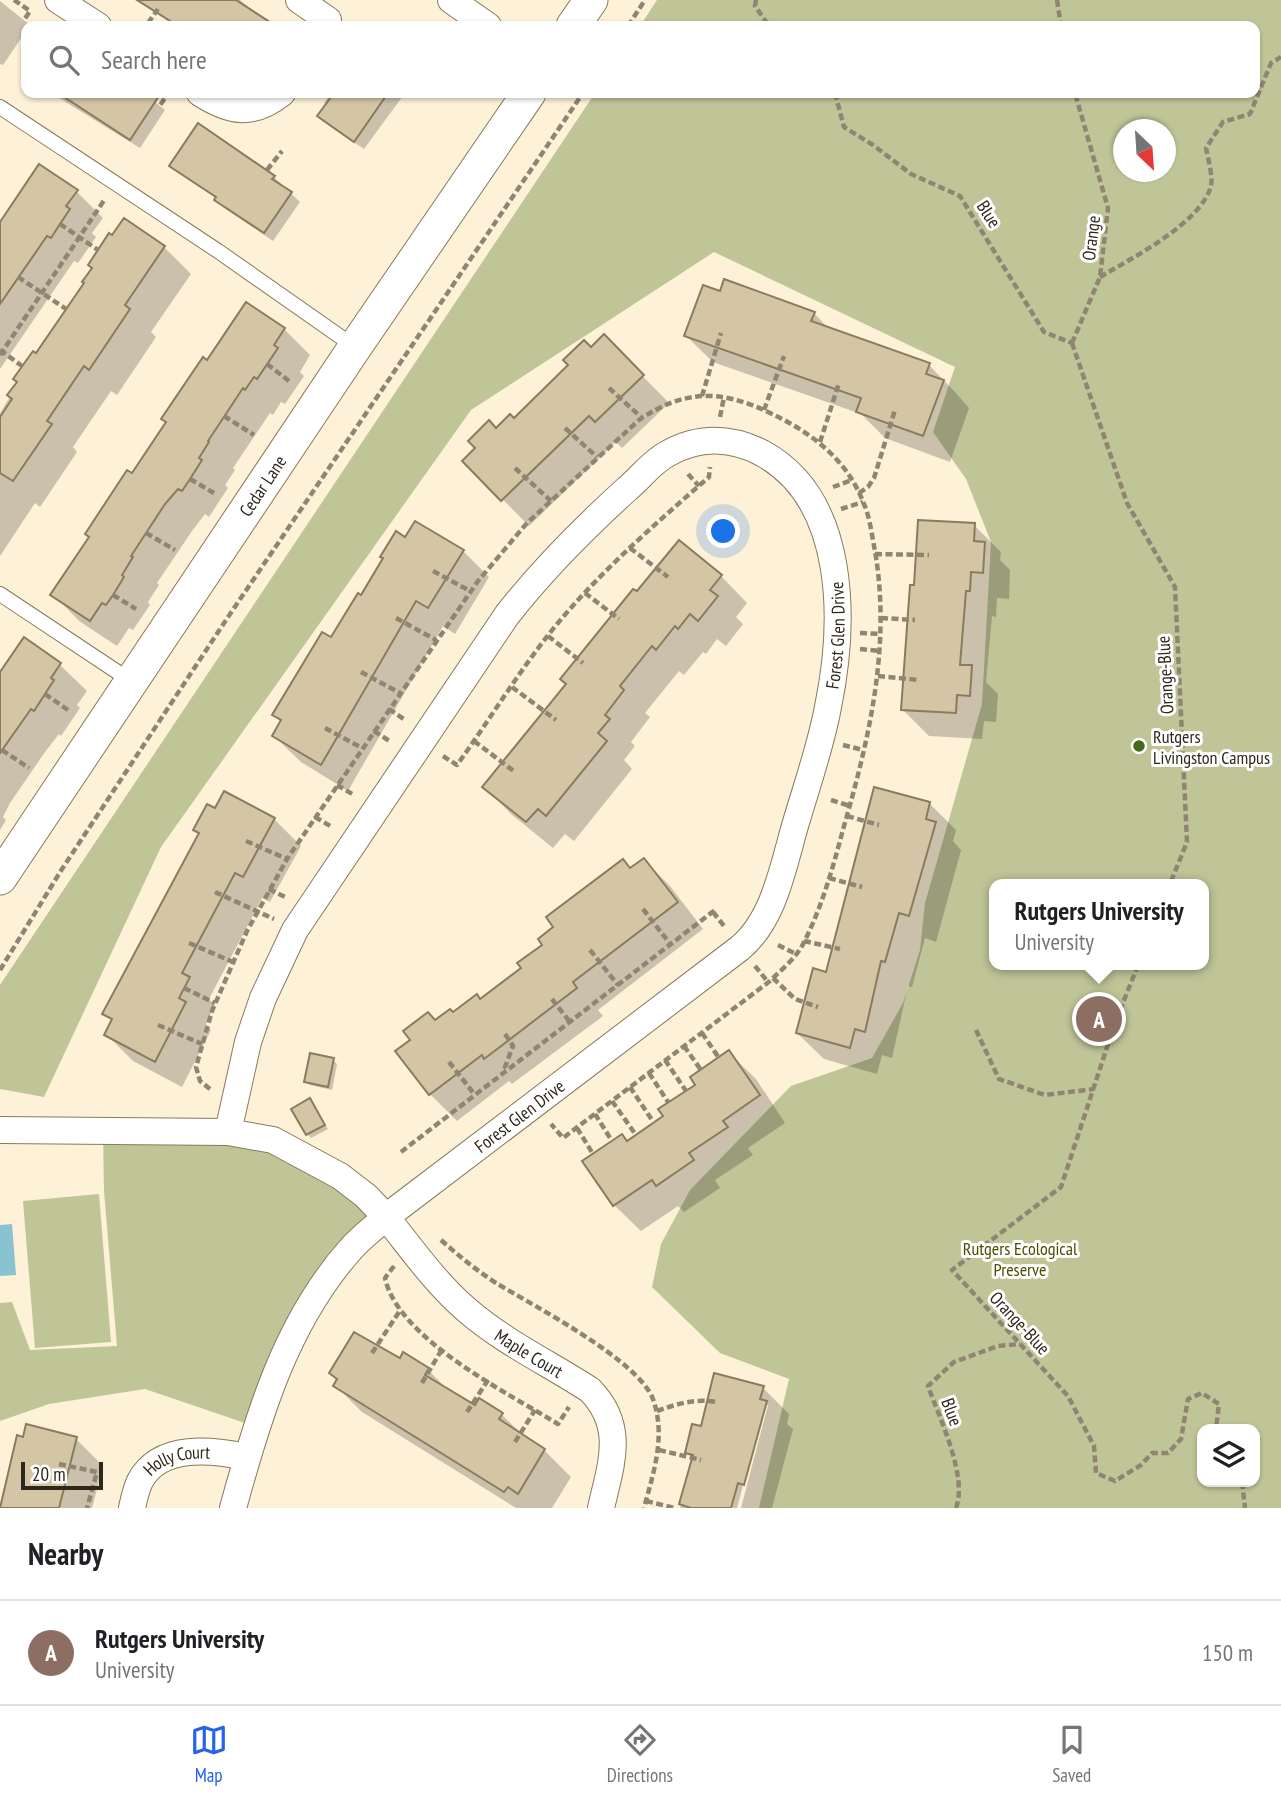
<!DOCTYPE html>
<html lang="en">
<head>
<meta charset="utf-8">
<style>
  :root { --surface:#fff; --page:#f6f6f6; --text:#202124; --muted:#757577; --line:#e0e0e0; --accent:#2563eb }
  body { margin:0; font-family:"PT Sans Narrow",sans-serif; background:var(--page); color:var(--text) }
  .controls { position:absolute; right:21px; bottom:21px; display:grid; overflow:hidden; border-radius:14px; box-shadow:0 2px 5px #0004 }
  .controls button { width:63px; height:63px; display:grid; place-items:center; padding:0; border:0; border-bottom:2px solid var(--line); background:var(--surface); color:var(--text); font:35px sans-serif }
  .compass { position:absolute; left:1113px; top:119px; width:63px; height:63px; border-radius:50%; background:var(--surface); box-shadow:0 2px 5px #0004; rotate:155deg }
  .scale { position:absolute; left:21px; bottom:18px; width:82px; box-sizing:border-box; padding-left:7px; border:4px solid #2e281c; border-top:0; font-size:19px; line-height:24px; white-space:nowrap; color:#2e281c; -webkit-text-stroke:5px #fff; paint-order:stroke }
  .you { position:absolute; left:724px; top:532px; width:24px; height:24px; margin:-18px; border:5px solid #fff; border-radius:50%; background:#1a73e8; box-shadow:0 0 0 10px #1a73e833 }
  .badge { display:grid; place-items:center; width:46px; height:46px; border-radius:50%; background:var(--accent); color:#fff; font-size:23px; font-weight:700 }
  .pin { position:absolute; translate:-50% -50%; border:4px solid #fff; box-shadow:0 2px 7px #0006 }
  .popup { position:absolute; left:989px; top:879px; width:220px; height:91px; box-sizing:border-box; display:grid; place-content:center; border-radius:14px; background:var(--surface); filter:drop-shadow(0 2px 5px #0005); font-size:23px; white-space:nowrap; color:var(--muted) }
  .popup b { font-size:26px; color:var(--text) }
  .popup::after { content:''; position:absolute; left:50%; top:100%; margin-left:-14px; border:14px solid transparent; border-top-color:var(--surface) }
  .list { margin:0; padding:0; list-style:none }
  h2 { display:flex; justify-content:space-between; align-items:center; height:91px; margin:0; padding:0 28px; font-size:30px }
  h2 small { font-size:23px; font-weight:400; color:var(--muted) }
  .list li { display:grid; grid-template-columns:46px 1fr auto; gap:21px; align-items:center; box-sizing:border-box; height:105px; padding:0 28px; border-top:2px solid var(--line) }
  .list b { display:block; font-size:26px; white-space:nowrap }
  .list p { margin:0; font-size:23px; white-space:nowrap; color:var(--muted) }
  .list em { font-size:23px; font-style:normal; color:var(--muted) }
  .icon { flex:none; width:38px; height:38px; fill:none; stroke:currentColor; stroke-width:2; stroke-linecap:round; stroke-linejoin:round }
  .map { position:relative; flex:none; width:1281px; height:1508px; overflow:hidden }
  .search { position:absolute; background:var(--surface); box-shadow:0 2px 5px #0004; left:21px; right:21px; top:21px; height:77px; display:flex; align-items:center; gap:18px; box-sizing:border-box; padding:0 24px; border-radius:14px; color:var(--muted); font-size:26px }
  .sheet { height:196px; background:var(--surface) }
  nav { display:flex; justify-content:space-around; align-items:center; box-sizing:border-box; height:98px; border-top:2px solid var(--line); background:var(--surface); font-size:19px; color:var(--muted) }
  nav a { display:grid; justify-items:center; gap:4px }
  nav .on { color:var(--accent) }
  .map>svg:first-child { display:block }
  .green { fill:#c0c598; fill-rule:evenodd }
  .water { fill:#89c3d1 }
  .shadow { fill:#0003 }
  .building { fill:#d4c5a5; stroke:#897c5e; stroke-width:2 }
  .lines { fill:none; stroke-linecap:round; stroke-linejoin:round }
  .service-casing { stroke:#877a5c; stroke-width:16 }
  .minor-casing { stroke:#877a5c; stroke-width:28 }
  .tertiary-casing { stroke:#877a5c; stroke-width:35 }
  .path { stroke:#8e8673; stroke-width:4.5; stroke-dasharray:7 3.5; stroke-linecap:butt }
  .service { stroke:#fff; stroke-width:14 }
  .minor { stroke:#fff; stroke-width:26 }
  .tertiary { stroke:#fff; stroke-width:33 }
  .poi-dot { fill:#47671d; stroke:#fff; stroke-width:2.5 }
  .labels { text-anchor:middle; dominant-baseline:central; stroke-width:6; stroke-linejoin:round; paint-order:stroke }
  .street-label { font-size:18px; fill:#2e281c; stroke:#fff }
  .poi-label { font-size:18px; fill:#2e281c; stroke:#fff; text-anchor:start }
  .park-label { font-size:18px; fill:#4a4f00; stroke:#fff }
</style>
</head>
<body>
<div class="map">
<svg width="1281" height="1508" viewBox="0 0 1281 1508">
  <rect width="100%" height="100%" fill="#fdf1d7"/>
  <g class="green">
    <path d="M657,0H1281V1508H759L789,1379L720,1353L652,1287L661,1244L690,1190L791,1086L872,1058L903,1003L920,950L925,903L982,704L991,542L966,479L933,432L955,367L714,252L471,410L161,847L44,1097L0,1089V985L595,93H1255V26H640ZM1124,130H1166V172H1124ZM994,884H1204V965H994ZM1202,1429H1255V1482H1202Z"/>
    <path d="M103,1131L273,1140L386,1217L351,1248L257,1427L145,1389L49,1404L0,1421V1303L12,1302L30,1350L117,1346L104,1191Z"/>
    <path d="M99,1194L111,1342L35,1348L23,1201Z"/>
  </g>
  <path class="water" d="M12,1224L16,1275L0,1276V1225Z"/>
  <g class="shadow">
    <path d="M136,0H240L270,26H176Z"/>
    <path d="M0,1L30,25L26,26V31L3,65L0,64Z"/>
    <path d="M385,21L392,26H377L379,24L382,26Z"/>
    <path d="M51,93H144L165,110L140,148Z"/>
    <path d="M331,93H405L364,149L328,125L319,116L327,105L324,103Z"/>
    <path d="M171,165L274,177L300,202L273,241L226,209L217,199L180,174Z"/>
    <path d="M76,191L103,218L92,233L96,237L78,263L74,261L0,369V225Z"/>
    <path d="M164,247L191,274L151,332L156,337L117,395L111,391L73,447L77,452L40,507L35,503L0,556V413L36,355Z"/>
    <path d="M814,313L829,329L929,365L955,392L969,408L950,462L885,438L861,414L713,362L686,336Z"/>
    <path d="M284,329L310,355L300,372L304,376L285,404L281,402L273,415L270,413L233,468L235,470L225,485L228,488L209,517L205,514L192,531L157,583L159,585L148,602L150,605L133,630L129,628L117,646L79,621L53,594L208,362Z"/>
    <path d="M604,337L669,403L622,448L616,442L529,526L465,461L497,430L514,420Z"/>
    <path d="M974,525L1001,552L1000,560L1010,570L1009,599L997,598L996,617L992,616L986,682L998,694L996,722L984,721L982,739L929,736L903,710L916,587Z"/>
    <path d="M406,539L463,551L489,577L455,634L443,626L348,791L301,762L274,736L282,723L274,715Z"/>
    <path d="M721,576L747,603L736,617L743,624L726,646L717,639L706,654L703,652L684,675L679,671L645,713L650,717L631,742L635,746L624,760L632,769L574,841L565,834L553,848L511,814L485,787L568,685L637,594Z"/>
    <path d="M24,640L60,665L87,691L77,705L80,708L61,736L59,734L45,752L10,803L3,817L6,820L0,830V675Z"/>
    <path d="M929,803L956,830L953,841L961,850L936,942L925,938L912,987L908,986L892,1058L882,1055L877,1074L824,1059L797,1033L828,974Z"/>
    <path d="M216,810L274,819L301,846L270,902L262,898L209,999L215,1005L206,1024L211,1030L182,1087L133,1061L106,1034L113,1022L104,1013L200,834L196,830Z"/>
    <path d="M644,860L670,886L703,929L598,1010L603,1016L512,1084L509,1081L457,1121L430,1094L398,1051L436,1022L480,1000L523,969L545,945Z"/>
    <path d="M729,1053L756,1079L785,1123L748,1148L753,1155L715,1180L720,1188L684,1212L678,1206L641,1231L614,1205L628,1142L666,1117Z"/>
    <path d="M333,1060L337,1064L332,1090L310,1085L306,1081Z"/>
    <path d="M310,1100L328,1129L311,1138L307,1134Z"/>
    <path d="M400,1361L427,1369L450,1392L475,1407L479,1401L502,1415L526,1438L544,1450L571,1477L552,1508H516L362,1412L335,1385L338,1380L331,1373Z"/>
    <path d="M763,1388L789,1414L787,1424L793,1429L772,1508H741L768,1405H764L737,1508H680L693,1459L687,1453L702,1428Z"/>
    <path d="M18,1437L76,1439L103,1466L92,1508H0Z"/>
  </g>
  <g class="building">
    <path d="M137,0H236L276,26H178Z"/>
    <path d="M58,93H161L130,140Z"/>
    <path d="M334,93H388L354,142L317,116Z"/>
    <path d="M198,123L275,176L272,179L292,192L264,233L214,200L216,197L169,166Z"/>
    <path d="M39,164L78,190L66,206L70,209L60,224L51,238L47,236L0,304V222Z"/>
    <path d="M124,218L165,246L125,305L130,309L89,370L84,366L47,421L52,424L13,481L0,473V417L12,399L7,395L17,382L13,379L33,351L36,353L84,283L82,282L92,268L88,265L109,233L112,235Z"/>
    <path d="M724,279L815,312L811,321L930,363L926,374L944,380L923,436L856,412L861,398L684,336L703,285L720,291Z"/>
    <path d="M246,302L285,328L274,345L278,348L257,379L254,377L245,390L243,388L208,441L209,442L199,458L202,460L190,479L182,491L178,489L165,504L131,556L133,557L122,575L124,577L113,595L106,605L102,603L90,621L50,595L89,537L85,534L127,470L132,473L166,422L161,419L203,357L207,360Z"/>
    <path d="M604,334L644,375L595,422L589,416L501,501L462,461L475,448L468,441L489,420L496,428L510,414L514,418L568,365L563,360L584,340L591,347Z"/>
    <path d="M918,520L975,523L974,541L985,542L983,573L971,572L970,591H966L960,665H972L970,696L957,695L956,713L901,710L910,585H914Z"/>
    <path d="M415,521L464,550L428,608L416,601L321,765L272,736L281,720L272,715L322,632L331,637L358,593L361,595L383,558L380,557L396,531L405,537Z"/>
    <path d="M679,540L722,575L710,590L718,596L698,621L690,614L678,629L675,626L656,650L652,646L620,686L624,690L605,715L610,719L598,733L607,741L546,816L538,809L526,822L482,787L566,684L560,679L633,589L637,591Z"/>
    <path d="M24,637L61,663L51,678L54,680L45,694L34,711L31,709L19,726L0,753V672Z"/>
    <path d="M874,787L930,802L926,819L936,822L909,916L899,913L885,962L881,961L865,1032L855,1029L850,1048L796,1033L813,968L826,972Z"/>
    <path d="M224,791L275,818L243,877L235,873L182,973L190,977L179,998L186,1002L155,1062L104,1035L112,1019L102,1014L199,833L193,830L207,804L215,808Z"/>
    <path d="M644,858L678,902L573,982L577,988L484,1059L482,1055L429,1095L395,1051L410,1040L403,1031L428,1012L435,1020L450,1009L453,1012L477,994L480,999L521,968L517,963L542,945L538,939L553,927L546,917L623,859L630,868Z"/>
    <path d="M729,1050L760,1095L723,1121L728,1127L689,1153L694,1160L656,1186L652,1180L613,1206L582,1161L622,1134L627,1141L663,1116L658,1109L695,1085L690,1077Z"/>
    <path d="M310,1053L334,1058L328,1087L304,1082Z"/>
    <path d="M310,1098L325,1125L306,1135L291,1109Z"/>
    <path d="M354,1332L400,1358L403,1352L429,1368L425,1375L475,1405L479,1398L503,1413L499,1419L545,1449L518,1494L508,1487L504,1492L333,1386L337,1379L329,1373Z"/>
    <path d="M714,1373L764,1386L760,1399L767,1401L744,1485L738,1483L731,1508H691L679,1504L693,1455L685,1453L692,1424L701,1426Z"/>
    <path d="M26,1424L77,1437L59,1508H0L17,1435L23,1437Z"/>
  </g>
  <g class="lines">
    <g class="service-casing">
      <g id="service">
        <path d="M0,107L218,251L355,347"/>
        <path d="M0,594L131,681"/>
      </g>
    </g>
    <g class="minor-casing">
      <g id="minor">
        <path d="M58,0L98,26"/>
        <path d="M299,0L328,20"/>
        <path d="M451,0L488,26"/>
        <path d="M200,93C229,112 252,117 282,93"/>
        <path id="s1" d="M0,1130L228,1132L273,1140L340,1176L366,1196L386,1217L740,948C776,918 784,861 797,819C808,782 821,745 828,707C845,624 848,500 762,453C731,437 698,436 667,454C652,462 640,478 627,489C584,528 543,569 507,615L295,930L263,998L248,1042L228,1132"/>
        <path id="s2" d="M132,1508C134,1499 136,1489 140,1481C160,1443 213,1450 247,1457"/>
        <path id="s3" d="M233,1508C258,1417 286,1322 350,1250C360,1238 374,1228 386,1217C412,1249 436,1284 468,1311C504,1342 550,1364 590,1390C626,1427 611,1464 601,1508"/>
      </g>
    </g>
    <g class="tertiary-casing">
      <g id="tertiary">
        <path d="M573,26L591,0"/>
        <path id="s4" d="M0,878L355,347L529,93"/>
      </g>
    </g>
    <g class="path">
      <path d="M14,0L30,11L24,20"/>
      <path d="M756,0L755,6L769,26"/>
      <path d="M1057,0L1061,26"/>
      <path d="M148,23L158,9"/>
      <path d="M176,26H177"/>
      <path d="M628,26L645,0"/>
      <path d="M159,93L166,97L160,105"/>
      <path d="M835,93L844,127L873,145L911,174L960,196L1044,332L1072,343"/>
      <path d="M267,170L282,151"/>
      <path d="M60,224L98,250"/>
      <path d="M18,277L66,309"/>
      <path d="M1100,277C1132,258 1201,223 1211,186C1213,176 1208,159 1206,148L1223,122L1250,114L1271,63L1281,57"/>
      <path d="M1072,343L1127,503L1175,587L1187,842L1170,884"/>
      <path d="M1072,343L1100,277L1108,208L1075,93"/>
      <path d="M0,350L22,366"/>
      <path d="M0,355L105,199"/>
      <path d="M267,364L289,381"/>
      <path d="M609,388L642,418"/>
      <path d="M702,396L721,333"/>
      <path d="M764,410L784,356"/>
      <path d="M224,416L254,435"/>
      <path d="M720,417L724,397"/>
      <path d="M565,428L597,457"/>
      <path d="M820,442L839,383"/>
      <path d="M515,468L551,501"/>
      <path d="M688,474L699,486"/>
      <path d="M190,479L214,493"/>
      <path d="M833,487L852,480"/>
      <path d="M859,493L868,487L874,478L895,410"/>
      <path d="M841,509L863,502"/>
      <path d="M146,533L175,550"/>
      <path d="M630,548L668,577"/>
      <path d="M875,554L929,555"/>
      <path d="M433,571L470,591"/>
      <path d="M585,593L619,619"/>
      <path d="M113,595L136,609"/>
      <path d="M396,618L436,640"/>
      <path d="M881,618L915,620"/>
      <path d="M860,633L881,634"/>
      <path d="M548,636L583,663"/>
      <path d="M860,649L880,651"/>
      <path d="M361,672L400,693"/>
      <path d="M878,676L918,680"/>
      <path d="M512,687L556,720"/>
      <path d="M45,694L68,710"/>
      <path d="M389,709L405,720"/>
      <path d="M325,728L362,748"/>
      <path d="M374,731L391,742"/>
      <path d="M474,741L515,772"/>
      <path d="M843,745L863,750"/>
      <path d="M2,750L29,768"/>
      <path d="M443,756L457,765C488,722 516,676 549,634C595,576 653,526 709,477L710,467"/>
      <path d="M337,785L354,795"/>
      <path d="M831,800L850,806"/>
      <path d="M847,816L879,825"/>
      <path d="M315,817L332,827"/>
      <path d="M246,841L287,859"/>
      <path d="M829,878L862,887"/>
      <path d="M269,889L287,898"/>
      <path d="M215,892L274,919"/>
      <path d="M643,909L671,945"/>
      <path d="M713,912L724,926"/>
      <path d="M804,941L840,949"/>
      <path d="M189,943L233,962"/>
      <path d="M778,945L796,954"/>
      <path d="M590,950L618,985"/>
      <path d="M1138,965L1115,1023L1061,1187L952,1270L1068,1396L1094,1446L1096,1473L1115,1481L1141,1465L1152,1453H1168L1181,1439L1188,1399L1202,1393L1219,1404L1216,1429"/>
      <path d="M755,966L768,982"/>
      <path d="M0,970L62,869L226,620L583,93"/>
      <path d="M773,978L795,999L818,1007"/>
      <path d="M184,988L215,1003"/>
      <path d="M552,999L570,1022"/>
      <path d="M158,1025L202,1044"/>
      <path d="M976,1030L999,1079L1045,1095L1094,1089"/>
      <path d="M702,1033L719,1058"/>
      <path d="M505,1034L513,1046L505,1067L508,1070"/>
      <path d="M684,1046L701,1070"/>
      <path d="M665,1060L686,1091"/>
      <path d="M449,1062L475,1095"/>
      <path d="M649,1073L668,1102"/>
      <path d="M630,1087L654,1123"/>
      <path d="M210,1089L200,1081L196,1067L212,1011L247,931L287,859L478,581L527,523L639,420C683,390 720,389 768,412C811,432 847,459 864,504C870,518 872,536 875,551C891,644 870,736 844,826C833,867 822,908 802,946C794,960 781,970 770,981L563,1138L551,1124"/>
      <path d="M612,1101L636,1135"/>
      <path d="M595,1114L612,1141"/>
      <path d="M577,1128L593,1154"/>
      <path d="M401,1152L715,910"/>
      <path d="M441,1240C459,1256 476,1270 496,1283C534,1306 638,1360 653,1399C666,1436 654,1471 644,1508"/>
      <path d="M394,1266L385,1278C398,1339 508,1393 558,1424L569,1407"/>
      <path d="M372,1353L401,1309"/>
      <path d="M422,1383L441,1351"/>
      <path d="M657,1411C677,1404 695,1398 717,1402"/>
      <path d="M467,1412L488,1380"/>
      <path d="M515,1442L535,1410"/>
      <path d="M659,1450L701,1460"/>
      <path d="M59,1464L97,1472L87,1508"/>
      <path d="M1242,1482L1245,1508"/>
      <path d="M646,1501L675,1508"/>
      <path d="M956,1508C968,1476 939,1417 928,1386L954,1362L998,1346L1020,1344"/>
    </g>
    <use href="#service" class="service"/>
    <use href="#minor" class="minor"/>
    <use href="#tertiary" class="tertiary"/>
  </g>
  <circle class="poi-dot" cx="1139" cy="746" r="7"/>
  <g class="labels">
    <g class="street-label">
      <text transform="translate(989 214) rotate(57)">Blue</text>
      <text transform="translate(1091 238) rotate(-83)">Orange</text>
      <text stroke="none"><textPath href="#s4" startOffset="472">Cedar Lane</textPath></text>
      <text stroke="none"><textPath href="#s1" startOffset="1188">Forest Glen Drive</textPath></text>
      <text transform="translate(1165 675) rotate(-93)">Orange-Blue</text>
      <text stroke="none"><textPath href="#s1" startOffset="579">Forest Glen Drive</textPath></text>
      <text transform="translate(1020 1323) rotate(47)">Orange-Blue</text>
      <text stroke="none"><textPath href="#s3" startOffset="534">Maple Court</textPath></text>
      <text transform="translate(952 1412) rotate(70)">Blue</text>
      <text stroke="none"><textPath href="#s2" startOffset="74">Holly Court</textPath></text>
    </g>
    <g class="poi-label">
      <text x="1153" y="736">Rutgers<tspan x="1153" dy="21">Livingston Campus</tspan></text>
    </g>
    <g class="park-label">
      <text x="1020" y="1248">Rutgers Ecological<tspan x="1020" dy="21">Preserve</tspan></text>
    </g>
  </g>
</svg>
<div class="controls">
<button><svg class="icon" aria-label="layers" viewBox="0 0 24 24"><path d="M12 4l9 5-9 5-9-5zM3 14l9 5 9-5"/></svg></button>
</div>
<svg class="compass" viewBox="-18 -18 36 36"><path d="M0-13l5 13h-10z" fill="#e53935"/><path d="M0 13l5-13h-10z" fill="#757577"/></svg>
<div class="scale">20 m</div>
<div class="you"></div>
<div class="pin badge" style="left:1099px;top:1019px;background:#8d6e63">A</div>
<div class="popup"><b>Rutgers University</b>University</div>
<div class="search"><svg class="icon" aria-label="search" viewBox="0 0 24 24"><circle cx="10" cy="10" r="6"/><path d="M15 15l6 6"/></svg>Search here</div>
</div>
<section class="sheet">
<h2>Nearby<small></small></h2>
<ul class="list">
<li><span class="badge" style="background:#8d6e63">A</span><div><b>Rutgers University</b><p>University</p></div><em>150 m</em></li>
</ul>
</section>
<nav>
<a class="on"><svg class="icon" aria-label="map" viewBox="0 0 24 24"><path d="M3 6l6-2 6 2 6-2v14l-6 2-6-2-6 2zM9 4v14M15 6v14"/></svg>Map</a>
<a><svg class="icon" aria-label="directions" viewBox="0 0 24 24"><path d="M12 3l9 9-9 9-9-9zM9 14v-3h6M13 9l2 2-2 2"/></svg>Directions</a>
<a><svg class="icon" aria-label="saved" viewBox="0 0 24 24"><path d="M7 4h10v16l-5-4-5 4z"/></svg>Saved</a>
</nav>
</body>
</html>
